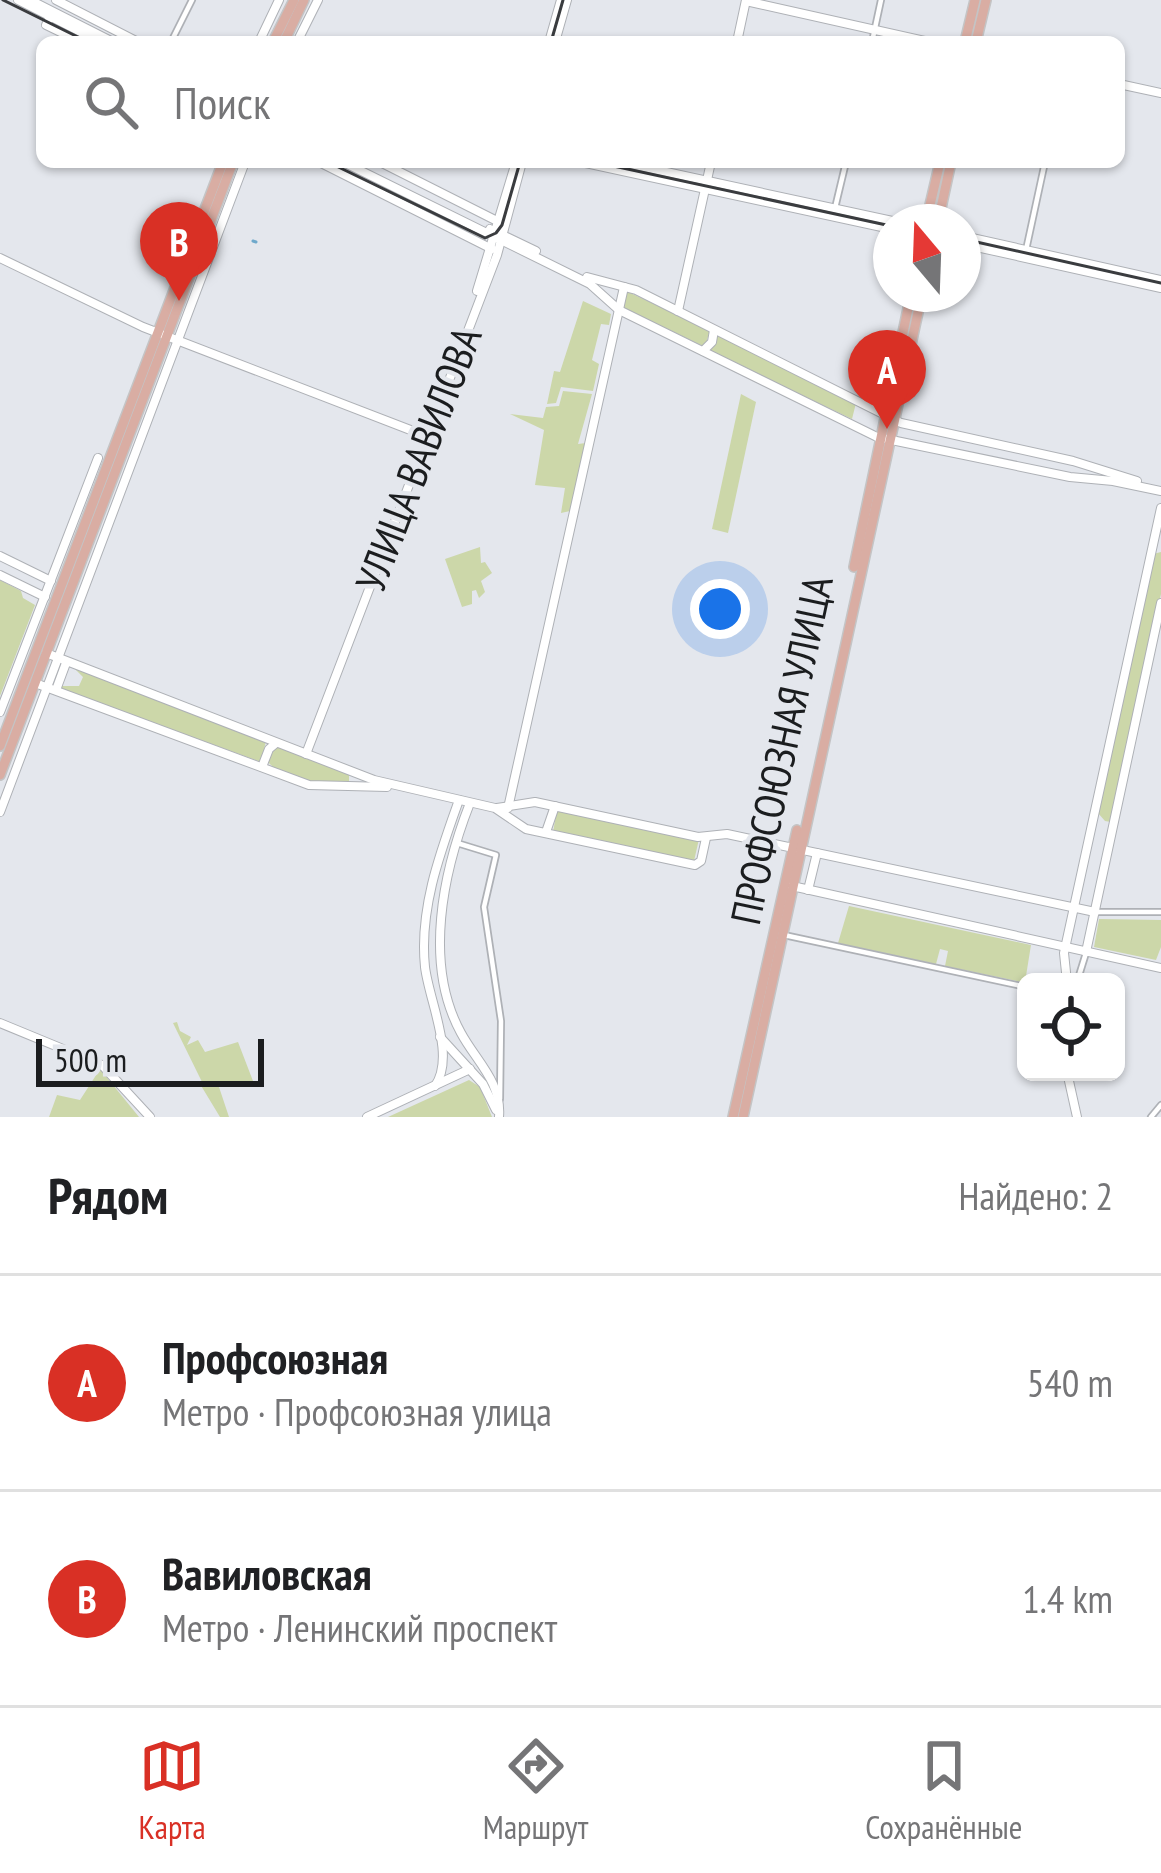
<!DOCTYPE html>
<html lang="ru">
<head>
<meta charset="utf-8">
<style>
  :root { --surface:#fff; --page:#f2f2f2; --text:#202124; --muted:#757577; --line:#e0e0e0; --accent:#d93025 }
  body { margin:0; font-family:"PT Sans Narrow",sans-serif; background:var(--page); color:var(--text) }
  .controls { position:absolute; right:36px; bottom:36px; display:grid; overflow:hidden; border-radius:18px; box-shadow:0 3px 9px #0004 }
  .controls button { width:108px; height:108px; display:grid; place-items:center; padding:0; border:0; border-bottom:3px solid var(--line); background:var(--surface); color:var(--text); font:60px sans-serif }
  .compass { position:absolute; left:873px; top:204px; width:108px; height:108px; border-radius:50%; background:var(--surface); box-shadow:0 3px 9px #0004; rotate:341deg }
  .scale { position:absolute; left:36px; bottom:30px; width:228px; box-sizing:border-box; padding-left:12px; border:6px solid #1b1d1f; border-top:0; font-size:33px; line-height:42px; white-space:nowrap; color:#1b1d1f; -webkit-text-stroke:9px #e4e7ed; paint-order:stroke }
  .you { position:absolute; left:720px; top:609px; width:42px; height:42px; margin:-30px; border:9px solid #fff; border-radius:50%; background:#1a73e8; box-shadow:0 0 0 18px #1a73e833 }
  .badge { display:grid; place-items:center; width:78px; height:78px; border-radius:50%; background:var(--accent); color:#fff; font-size:39px; font-weight:700 }
  .pin { position:absolute; translate:-50% -99px; filter:drop-shadow(0 3px 6px #0008) }
  .pin::after { content:''; position:absolute; top:63px; width:42px; height:36px; background:inherit; clip-path:polygon(0 0,100% 0,50% 100%) }
  .list { margin:0; padding:0; list-style:none }
  h2 { display:flex; justify-content:space-between; align-items:center; height:156px; margin:0; padding:0 48px; font-size:51px }
  h2 small { font-size:39px; font-weight:400; color:var(--muted) }
  .list li { display:grid; grid-template-columns:78px 1fr auto; gap:36px; align-items:center; box-sizing:border-box; height:216px; padding:0 48px; border-top:3px solid var(--line) }
  .list b { display:block; font-size:45px; white-space:nowrap }
  .list p { margin:0; font-size:39px; white-space:nowrap; color:var(--muted) }
  .list em { font-size:39px; font-style:normal; color:var(--muted) }
  .icon { flex:none; width:66px; height:66px; fill:none; stroke:currentColor; stroke-width:2; stroke-linecap:round; stroke-linejoin:round }
  .map { position:relative; flex:none; width:1161px; height:1117px; overflow:hidden }
  .search { position:absolute; background:var(--surface); box-shadow:0 3px 9px #0004; left:36px; right:36px; top:36px; height:132px; display:flex; align-items:center; gap:30px; box-sizing:border-box; padding:0 42px; border-radius:18px; color:var(--muted); font-size:45px }
  .sheet { height:588px; background:var(--surface) }
  nav { display:flex; justify-content:space-around; align-items:center; box-sizing:border-box; height:168px; border-top:3px solid var(--line); background:var(--surface); font-size:33px; color:var(--muted) }
  nav a { display:grid; justify-items:center; gap:6px }
  nav .on { color:var(--accent) }
  .map>svg:first-child { display:block }
  .green { fill:#ccd7a9 }
  .lines { fill:none; stroke-linecap:round; stroke-linejoin:round }
  .stream { stroke:#6fa9cb; stroke-width:3 }
  .street-casing { stroke:#aeb1b6; stroke-width:8 }
  .secondary-casing { stroke:#aeb1b6; stroke-width:10 }
  .primary-casing { stroke:#c4c4c5; stroke-width:12 }
  .street { stroke:#fff; stroke-width:4.5 }
  .secondary { stroke:#fff; stroke-width:8 }
  .primary { stroke:#d9ada3; stroke-width:9 }
  .tram { stroke:#3a3c3f; stroke-width:3 }
  .labels { text-anchor:middle; dominant-baseline:central; stroke-width:9; stroke-linejoin:round; paint-order:stroke }
  .street-label { font-size:42px; fill:#1b1d1f; stroke:#e4e7ed }
</style>
</head>
<body>
<div class="map">
<svg width="1161" height="1117" viewBox="0 0 1161 1117">
  <rect width="100%" height="100%" fill="#e4e7ed"/>
  <g class="green">
    <path d="M626,291L710,330L705,347L622,307Z"/>
    <path d="M583,301L611,314L609,325L601,324L592,360L599,364L593,391L561,387L556,403L547,404L554,371L560,372Z"/>
    <path d="M717,334L856,403L852,419L709,351Z"/>
    <path d="M563,391L592,394L578,444L586,443L570,511L561,513L565,488L535,485L544,430L510,414L543,418L546,407L559,406Z"/>
    <path d="M741,394L756,402L728,533L712,529Z"/>
    <path d="M480,547L481,563L485,562L492,573L481,581L485,592L479,598L476,590L472,591V604L462,607L445,559Z"/>
    <path d="M1161,552V594L1111,822L1105,821L1098,813L1153,554Z"/>
    <path d="M0,580L21,591L23,598L35,605L0,696Z"/>
    <path d="M74,668L266,741L261,762L61,689V686H79L83,677Z"/>
    <path d="M278,746L349,772V782C323,787 285,781 267,761L271,748Z"/>
    <path d="M557,810L699,839L694,861L553,832Z"/>
    <path d="M849,906L1031,945L1026,976L1049,982L1026,983L945,966L948,951L940,949L936,964L838,943Z"/>
    <path d="M1099,919L1161,920V947L1156,960L1094,947Z"/>
    <path d="M177,1022L180,1031L191,1037L187,1045L198,1040L205,1052L238,1042L253,1081L219,1087L229,1117H220L200,1084L202,1082L173,1023Z"/>
    <path d="M100,1069L139,1117H49L57,1095L80,1100Z"/>
    <path d="M469,1080L480,1087L492,1117H388Z"/>
  </g>
  <g class="lines">
    <path class="stream" d="M253,241L256,242"/>
    <g class="street-casing">
      <g id="street">
        <path d="M171,42L192,0"/>
        <path d="M872,42L881,0"/>
        <path d="M835,208L846,162"/>
        <path d="M1026,250L1045,162"/>
        <path d="M457,843L496,855L484,907L501,1021L500,1099"/>
        <path d="M1095,912H1161"/>
        <path d="M784,935L1026,987"/>
        <path d="M1077,982L1086,953"/>
        <path d="M1151,1117L1161,1105"/>
      </g>
    </g>
    <g class="secondary-casing">
      <g id="secondary">
        <path d="M18,0L100,42"/>
        <path d="M30,0L113,42"/>
        <path d="M56,0L138,42"/>
        <path d="M746,1L929,42"/>
        <path d="M50,17L46,25L81,42"/>
        <path d="M259,42L279,0"/>
        <path d="M297,42L318,0"/>
        <path d="M549,42L561,0"/>
        <path d="M555,42L567,0"/>
        <path d="M737,42L746,0"/>
        <path d="M1119,84L1161,93"/>
        <path d="M319,162L492,249"/>
        <path d="M343,162L590,284L619,310L877,437L1070,477L1113,481L1161,491"/>
        <path d="M380,162L501,223"/>
        <path d="M581,162L891,229"/>
        <path d="M620,162L897,222"/>
        <path d="M490,229L536,251"/>
        <path d="M963,236L1161,280"/>
        <path d="M963,244L1161,288"/>
        <path d="M0,258L143,327L426,436"/>
        <path d="M587,277L636,290L901,423L1073,461L1137,481"/>
        <path d="M477,291L516,162"/>
        <path d="M678,311L711,162"/>
        <path d="M703,351L712,342L714,330"/>
        <path d="M0,556L51,581"/>
        <path d="M0,575L45,597"/>
        <path d="M46,653L374,780L495,808L526,829L695,865L701,861L706,838"/>
        <path d="M35,683L309,785L387,787"/>
        <path d="M56,690L66,663"/>
        <path d="M0,712L98,458"/>
        <path d="M306,754L497,255L522,162"/>
        <path d="M262,767L269,749L275,744"/>
        <path d="M470,803C443,872 423,964 461,1033C476,1061 502,1082 499,1117"/>
        <path d="M497,808L535,802L698,837L727,834L1095,912"/>
        <path d="M508,808L624,287"/>
        <path d="M0,812L245,162"/>
        <path d="M546,832L555,806"/>
        <path d="M792,886L1161,968"/>
        <path d="M808,890L817,853"/>
        <path d="M1086,952L1161,603"/>
        <path d="M1067,982L1064,953L1161,508"/>
        <path d="M0,1023L102,1065L150,1117"/>
        <path d="M440,1037L483,1084L496,1110"/>
        <path d="M1067,1072L1077,1117"/>
        <path d="M435,1086C456,1056 429,1001 425,967C419,909 440,853 459,800"/>
        <path d="M367,1117L470,1069"/>
      </g>
    </g>
    <g class="primary-casing">
      <g id="primary">
        <path d="M273,42L294,0"/>
        <path d="M284,42L304,0"/>
        <path d="M965,42L975,0"/>
        <path d="M976,42L986,0"/>
        <path d="M926,222L940,162"/>
        <path d="M938,222L951,162"/>
        <path d="M854,567L911,294"/>
        <path d="M0,746L223,162"/>
        <path d="M0,775L233,162"/>
        <path d="M733,1117L797,830"/>
        <path d="M743,1117L922,294"/>
      </g>
    </g>
    <use href="#street" class="street"/>
    <use href="#secondary" class="secondary"/>
    <use href="#primary" class="primary"/>
    <g class="tram">
      <path d="M3,0L88,42"/>
      <path d="M551,42L563,0"/>
      <path d="M328,162L485,238L496,233L502,225L520,162"/>
      <path d="M595,162L891,226"/>
      <path d="M963,239L1161,283"/>
    </g>
  </g>
  <g class="labels">
    <g class="street-label">
      <text transform="translate(418 459) rotate(-69)">УЛИЦА ВАВИЛОВА</text>
      <text transform="translate(781 750) rotate(-78)">ПРОФСОЮЗНАЯ УЛИЦА</text>
    </g>
  </g>
</svg>
<div class="controls">
<button><svg class="icon" aria-label="locate" viewBox="0 0 24 24"><circle cx="12" cy="12" r="6"/><path d="M12 2v4M12 18v4M2 12h4M18 12h4"/></svg></button>
</div>
<svg class="compass" viewBox="-18 -18 36 36"><path d="M0-13l5 13h-10z" fill="#e53935"/><path d="M0 13l5-13h-10z" fill="#757577"/></svg>
<div class="scale">500 m</div>
<div class="you"></div>
<div class="pin badge" style="left:887px;top:429px">A</div>
<div class="pin badge" style="left:179px;top:301px">B</div>
<div class="search"><svg class="icon" aria-label="search" viewBox="0 0 24 24"><circle cx="10" cy="10" r="6"/><path d="M15 15l6 6"/></svg>Поиск</div>
</div>
<section class="sheet">
<h2>Рядом<small>Найдено: 2</small></h2>
<ul class="list">
<li><span class="badge">A</span><div><b>Профсоюзная</b><p>Метро · Профсоюзная улица</p></div><em>540 m</em></li>
<li><span class="badge">B</span><div><b>Вавиловская</b><p>Метро · Ленинский проспект</p></div><em>1.4 km</em></li>
</ul>
</section>
<nav>
<a class="on"><svg class="icon" aria-label="map" viewBox="0 0 24 24"><path d="M3 6l6-2 6 2 6-2v14l-6 2-6-2-6 2zM9 4v14M15 6v14"/></svg>Карта</a>
<a><svg class="icon" aria-label="directions" viewBox="0 0 24 24"><path d="M12 3l9 9-9 9-9-9zM9 14v-3h6M13 9l2 2-2 2"/></svg>Маршрут</a>
<a><svg class="icon" aria-label="saved" viewBox="0 0 24 24"><path d="M7 4h10v16l-5-4-5 4z"/></svg>Сохранённые</a>
</nav>
</body>
</html>
